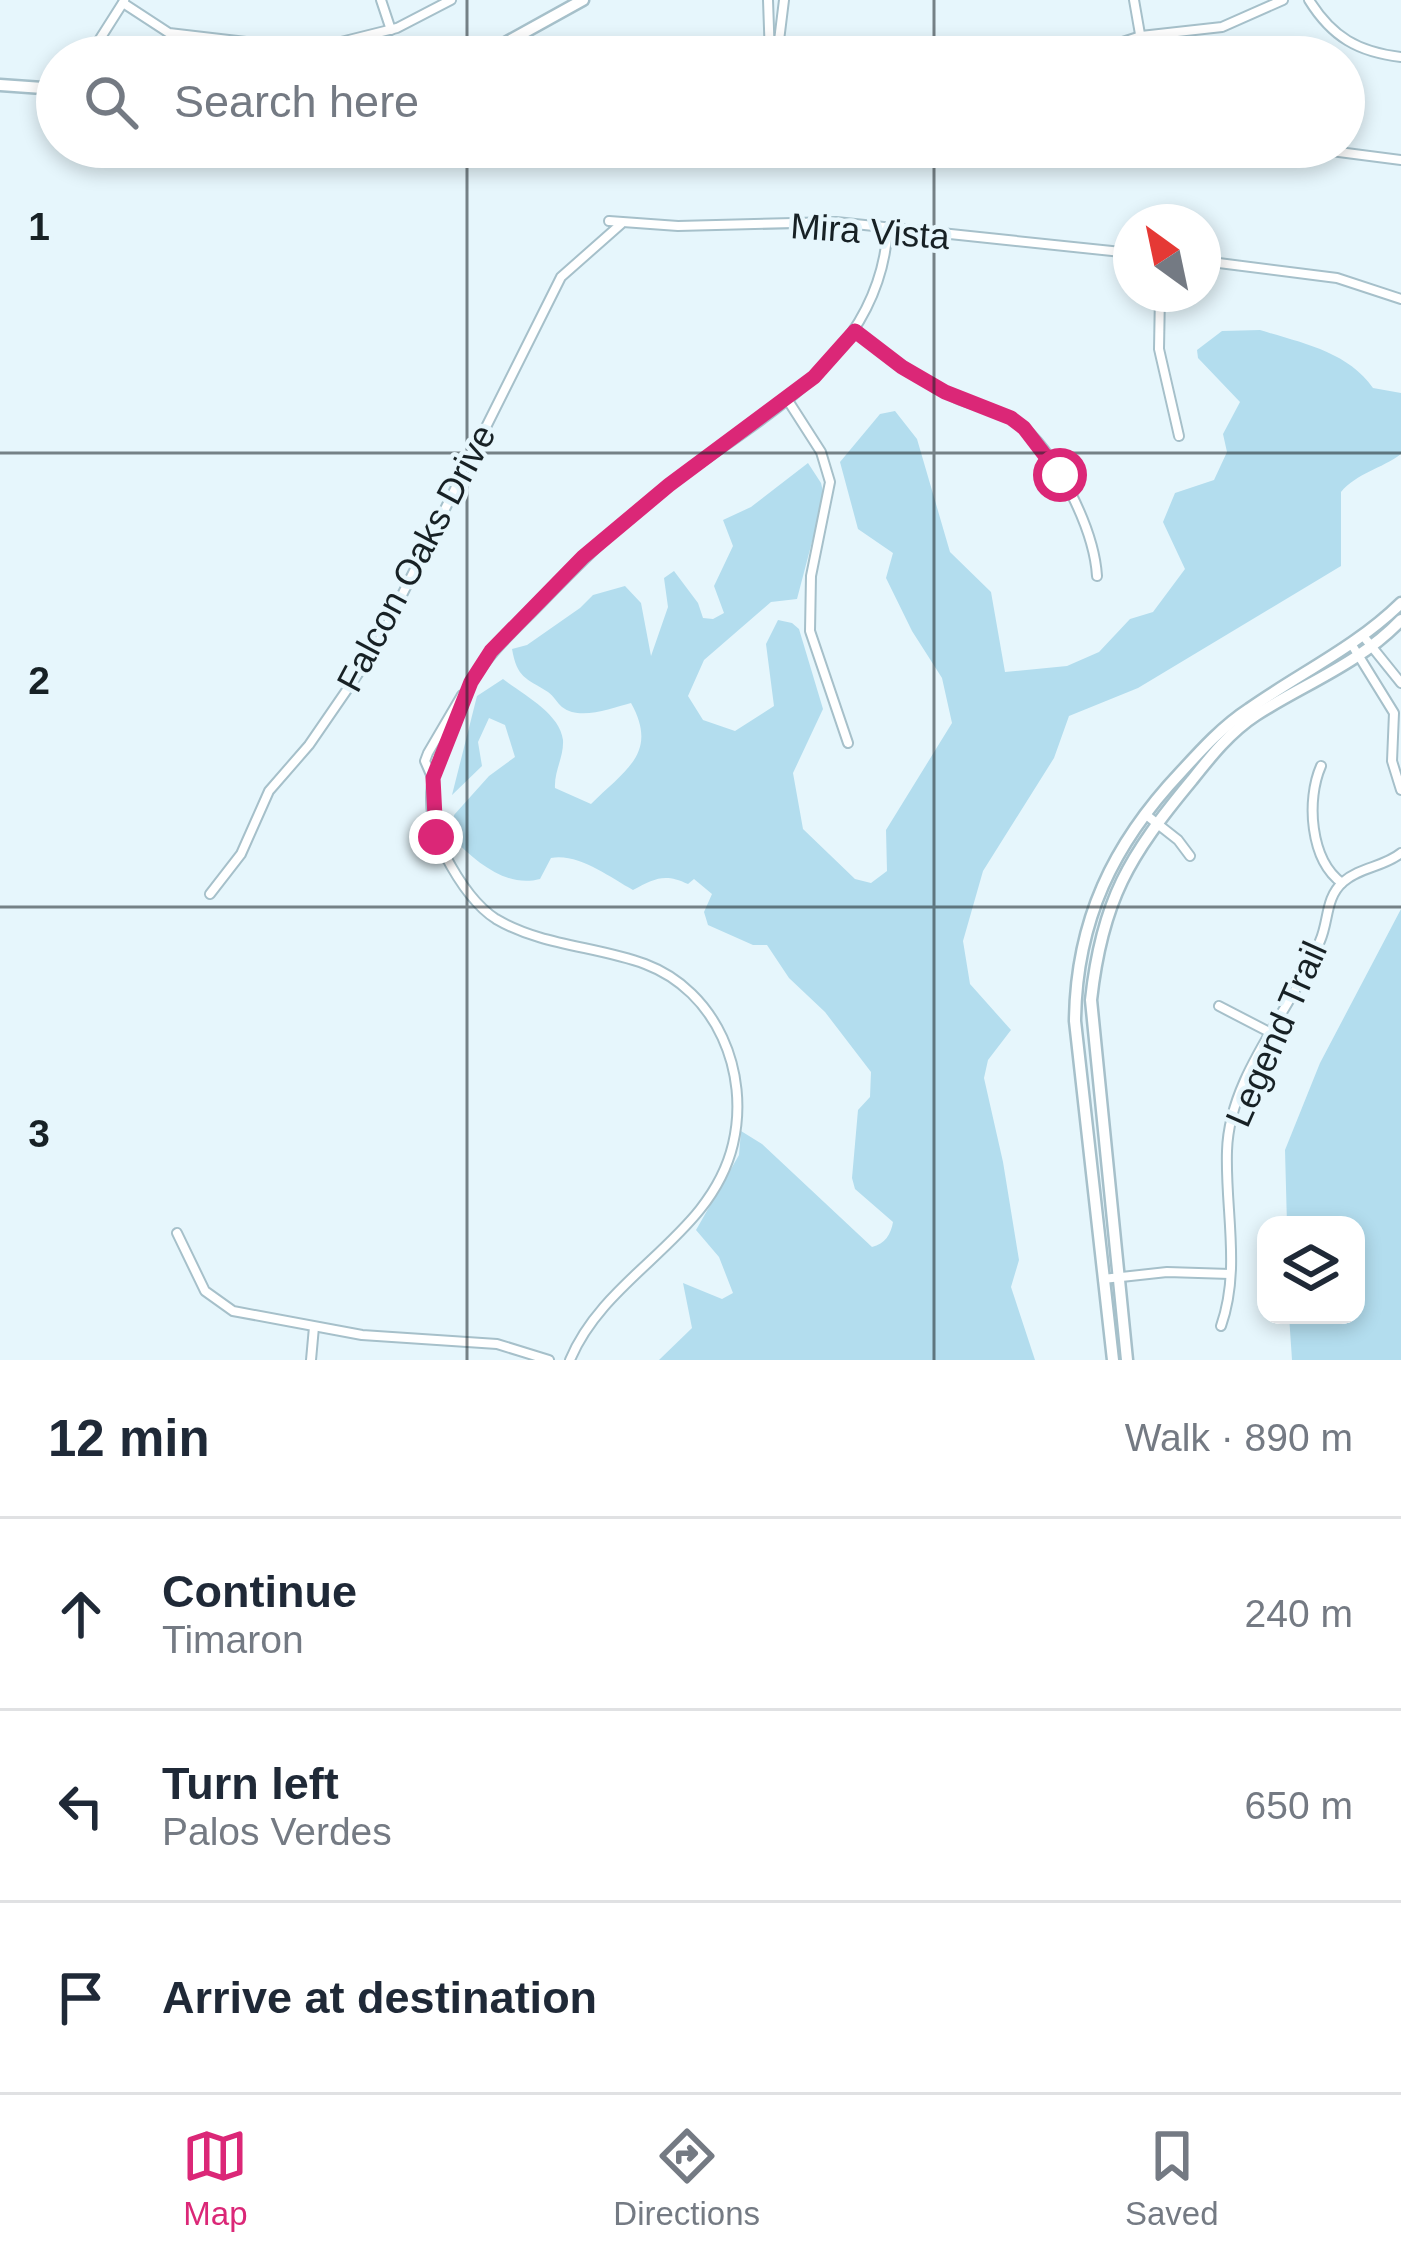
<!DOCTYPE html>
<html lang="en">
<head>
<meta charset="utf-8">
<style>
  :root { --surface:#fff; --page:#f6f6f7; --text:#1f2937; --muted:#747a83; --line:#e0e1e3; --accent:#db2777 }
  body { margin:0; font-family:Arial,sans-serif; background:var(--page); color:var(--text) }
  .controls { position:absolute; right:36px; bottom:36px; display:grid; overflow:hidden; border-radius:24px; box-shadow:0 6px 18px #0003 }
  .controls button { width:108px; height:108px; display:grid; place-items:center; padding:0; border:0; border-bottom:3px solid var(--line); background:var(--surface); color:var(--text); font:60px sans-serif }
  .compass { position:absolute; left:1113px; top:204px; width:108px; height:108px; border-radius:50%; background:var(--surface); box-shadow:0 6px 18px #0003; rotate:327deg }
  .stop { position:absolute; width:36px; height:36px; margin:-27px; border:9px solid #db2777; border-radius:50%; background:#fff }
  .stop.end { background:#db2777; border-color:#fff; box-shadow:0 3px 12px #0008 }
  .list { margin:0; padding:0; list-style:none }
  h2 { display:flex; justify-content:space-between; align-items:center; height:156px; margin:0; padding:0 48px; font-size:51px }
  h2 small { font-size:39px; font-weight:400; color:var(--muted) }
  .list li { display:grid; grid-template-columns:78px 1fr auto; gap:36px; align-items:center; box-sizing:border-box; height:192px; padding:0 48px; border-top:3px solid var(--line) }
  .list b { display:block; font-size:45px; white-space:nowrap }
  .list p { margin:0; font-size:39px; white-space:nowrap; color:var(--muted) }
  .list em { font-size:39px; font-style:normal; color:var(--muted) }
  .icon { flex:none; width:66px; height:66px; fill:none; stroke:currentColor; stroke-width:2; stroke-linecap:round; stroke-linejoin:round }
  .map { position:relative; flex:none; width:1401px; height:1360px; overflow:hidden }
  .search { position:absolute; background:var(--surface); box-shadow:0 6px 18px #0003; left:36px; right:36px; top:36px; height:132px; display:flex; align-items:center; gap:30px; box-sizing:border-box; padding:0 42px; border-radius:66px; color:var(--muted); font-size:45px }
  .sheet { height:732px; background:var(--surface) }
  nav { display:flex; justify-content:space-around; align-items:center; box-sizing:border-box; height:168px; border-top:3px solid var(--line); background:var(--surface); font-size:33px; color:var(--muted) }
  nav a { display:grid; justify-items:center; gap:6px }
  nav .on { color:var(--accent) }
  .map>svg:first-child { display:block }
  .green { fill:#b3ddee }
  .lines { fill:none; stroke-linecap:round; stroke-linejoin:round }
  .street-casing { stroke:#a6c0ca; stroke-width:12 }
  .secondary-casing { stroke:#a6c0ca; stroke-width:15 }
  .street { stroke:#fff; stroke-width:8 }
  .secondary { stroke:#fff; stroke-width:10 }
  .route { stroke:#db2777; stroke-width:15 }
  .grid { fill:none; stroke:#172125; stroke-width:3; stroke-opacity:0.55 }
  .labels { text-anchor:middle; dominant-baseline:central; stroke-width:9; stroke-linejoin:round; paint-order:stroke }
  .street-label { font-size:36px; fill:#172125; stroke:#e6f6fc }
  .grid-label { font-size:39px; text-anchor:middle; font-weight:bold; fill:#172125; stroke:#e6f6fc; stroke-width:9; stroke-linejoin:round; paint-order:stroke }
</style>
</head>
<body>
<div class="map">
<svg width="1401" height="1360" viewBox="0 0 1401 1360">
  <rect width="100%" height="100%" fill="#e6f6fc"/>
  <g class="green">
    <path d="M1260,330C1301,343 1347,351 1373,388L1401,393V454C1381,469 1357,473 1341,492V566L1138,688L1069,716L1054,758L983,871L963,941L970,984L1011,1030L988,1060L984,1078L1003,1162L1019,1260L1011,1287L1035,1360H659L692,1328L683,1283L722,1299L733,1293L719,1257L696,1230L739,1155L741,1131L762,1144L872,1247C885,1244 891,1234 893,1222L855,1189L852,1178L858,1110L870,1097L871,1072L825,1012L789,978L767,945H753L708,925L704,912L712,894L694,879L688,884C665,873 655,878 633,890C609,877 579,853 551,858L540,879C506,888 477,862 454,840V815L489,776L515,757L505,725L489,718L478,742L482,766L452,795L477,696L503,679C522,694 560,713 563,740C564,757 554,771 555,788L591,804C625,770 659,753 631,703C611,708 580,721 562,707C557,703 554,696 548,692C526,678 517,678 512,649L527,645L580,608L593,595L625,586L641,603L651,656L668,607L664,578L674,571L698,603L703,618L713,619L724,613L714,586L733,546L723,520L751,507L808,463L821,483L824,496L797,599L771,602L704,660L688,696L703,720L735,731L774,706L766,644L778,620L792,623L799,629L823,709L793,773L803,829L855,879L871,883L887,871L886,830L952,723L942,678L912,631L886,578L893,553L858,529L840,462L880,414L895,411L917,439L950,552L991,592L1005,672L1067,666L1099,652L1130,619L1153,612L1185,569L1163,522L1175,493L1214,480L1227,452L1223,434L1240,402L1198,358L1197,350L1222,331Z"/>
    <path d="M1401,909V1360H1292L1289,1315H1356V1225H1287L1285,1150L1320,1063Z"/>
  </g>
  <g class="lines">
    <g class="street-casing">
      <g id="street">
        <path d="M381,0L391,30"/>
        <path d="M768,0L770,57"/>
        <path d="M1134,0L1144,57"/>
        <path d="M1309,0C1332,37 1358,52 1401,57"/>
        <path d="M123,3L169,33L246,42L333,44L397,28L451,0"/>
        <path d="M91,53L124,1"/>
        <path d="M230,57L231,41"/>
        <path d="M777,57L784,0"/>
        <path d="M1076,57L1141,36L1222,27L1283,0"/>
        <path d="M1300,147L1401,160"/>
        <path d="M609,221L678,226L836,222L1131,253"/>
        <path d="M1203,261L1337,278L1401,299"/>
        <path d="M1160,294L1159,349L1179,436"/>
        <path d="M855,331C888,356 920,380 956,398C976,407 999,409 1017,422C1056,451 1094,529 1097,576"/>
        <path d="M787,399L821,452L830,482L811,576L810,631L848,743"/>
        <path d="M1364,637L1401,683"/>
        <path d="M1352,645L1394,713L1392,761L1401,790"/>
        <path d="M471,682C459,712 442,744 434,776C427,800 433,833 445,855C457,878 474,905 496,919C542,946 596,946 645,964C717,991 750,1073 733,1144C711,1238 606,1273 570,1360"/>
        <path d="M471,683C491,650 516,629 543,601C584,559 625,518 672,483C766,413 880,359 888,227"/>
        <path d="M1321,766C1306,800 1310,860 1342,883"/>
        <path d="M432,777L425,761L428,753L462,695"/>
        <path d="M1145,814L1178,840L1190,856"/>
        <path d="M210,894L241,854L269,791L309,745L375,649L561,277L621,224"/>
        <path d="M1219,1006L1271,1033"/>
        <path d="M177,1233L205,1291L233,1311L362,1335L497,1344L549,1360"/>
        <path d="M1103,1279L1167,1272L1230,1274"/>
        <path d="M1221,1326C1241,1269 1225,1210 1227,1151C1229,1075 1292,1010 1320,941C1329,921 1325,898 1343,882C1360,867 1384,867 1401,853"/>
        <path d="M311,1360L314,1327"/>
      </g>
    </g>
    <g class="secondary-casing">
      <g id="secondary">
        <path d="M480,57L583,0"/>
        <path d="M0,85L57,89"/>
        <path d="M1113,1360L1075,1021C1076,921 1113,844 1181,772C1202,749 1223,726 1249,709C1300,673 1356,647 1401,603"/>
        <path d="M1127,1360L1091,1000C1102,900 1129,856 1192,780C1211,756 1230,732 1256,715C1306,683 1359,664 1401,620"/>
      </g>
    </g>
    <use href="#street" class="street"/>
    <use href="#secondary" class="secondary"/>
  </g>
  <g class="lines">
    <path class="route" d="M436,837L433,778L471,682L491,651L583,557L669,485L814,377L855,331L902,367L945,392L1011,418L1024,428L1060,475"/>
  </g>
  <path class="grid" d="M467,0V57M934,0V57M467,147V1360M934,147V1360M0,453H1401M0,907H1401"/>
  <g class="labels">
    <g class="street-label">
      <text transform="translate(870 231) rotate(4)">Mira Vista</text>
      <text transform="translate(416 558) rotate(-62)">Falcon Oaks Drive</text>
      <text transform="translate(1276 1034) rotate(-66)">Legend Trail</text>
    </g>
  </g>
  <g class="grid-label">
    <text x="39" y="240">1</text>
    <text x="39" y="694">2</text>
    <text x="39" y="1147">3</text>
  </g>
</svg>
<div class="controls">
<button><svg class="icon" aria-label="layers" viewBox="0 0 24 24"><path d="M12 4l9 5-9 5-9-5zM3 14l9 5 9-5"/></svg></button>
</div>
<svg class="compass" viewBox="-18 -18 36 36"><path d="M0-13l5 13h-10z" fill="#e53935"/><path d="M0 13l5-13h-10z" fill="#747a83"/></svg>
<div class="stop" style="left:1060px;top:475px"></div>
<div class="stop end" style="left:436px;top:837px"></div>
<div class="search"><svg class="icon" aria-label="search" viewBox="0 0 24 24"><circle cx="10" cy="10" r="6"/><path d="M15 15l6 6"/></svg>Search here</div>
</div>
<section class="sheet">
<h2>12 min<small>Walk · 890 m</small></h2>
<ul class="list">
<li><svg class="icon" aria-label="ahead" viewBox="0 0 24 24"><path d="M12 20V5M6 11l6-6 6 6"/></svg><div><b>Continue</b><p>Timaron</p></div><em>240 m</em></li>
<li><svg class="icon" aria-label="left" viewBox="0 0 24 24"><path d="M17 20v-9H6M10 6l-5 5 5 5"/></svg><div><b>Turn left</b><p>Palos Verdes</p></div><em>650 m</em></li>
<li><svg class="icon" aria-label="arrive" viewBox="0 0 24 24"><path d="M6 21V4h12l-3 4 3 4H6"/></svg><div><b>Arrive at destination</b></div></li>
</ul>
</section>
<nav>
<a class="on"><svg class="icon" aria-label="map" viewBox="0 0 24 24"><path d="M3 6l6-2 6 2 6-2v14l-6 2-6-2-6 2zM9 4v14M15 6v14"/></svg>Map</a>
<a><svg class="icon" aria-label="directions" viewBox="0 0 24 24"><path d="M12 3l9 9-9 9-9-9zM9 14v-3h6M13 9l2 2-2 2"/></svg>Directions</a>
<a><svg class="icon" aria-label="saved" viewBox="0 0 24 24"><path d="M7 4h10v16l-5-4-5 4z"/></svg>Saved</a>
</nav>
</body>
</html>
